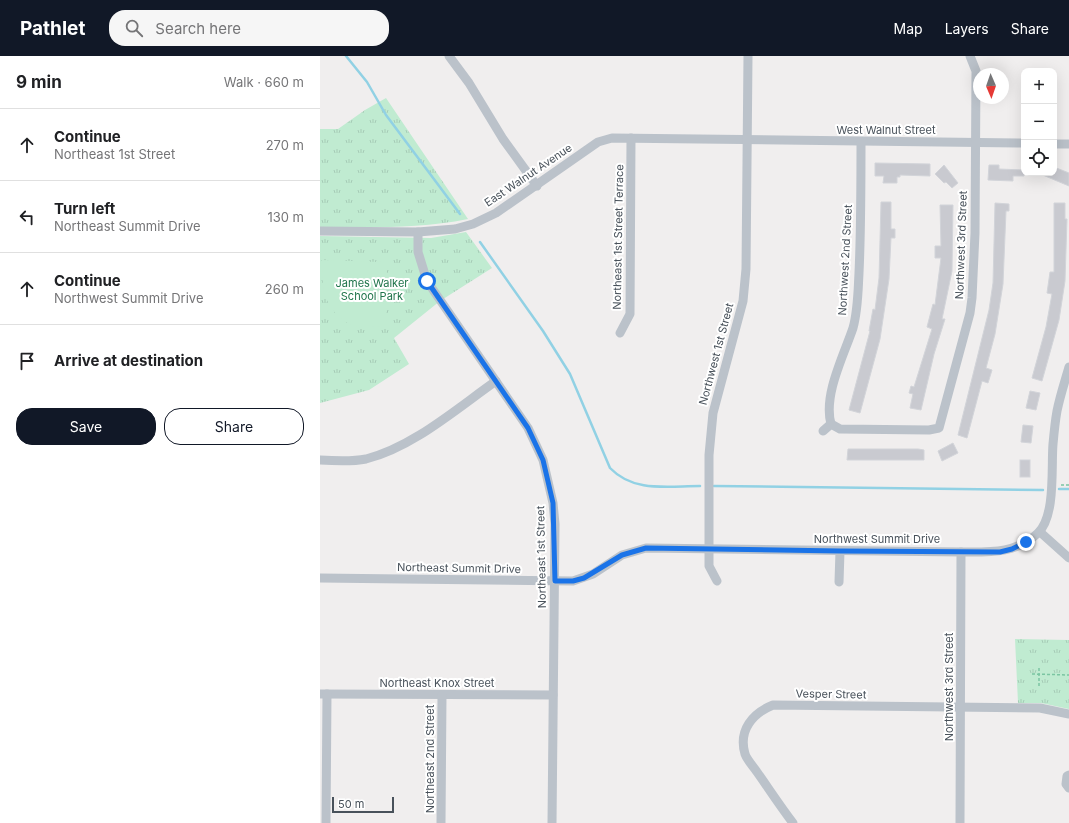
<!DOCTYPE html>
<html lang="en">
<head>
<meta charset="utf-8">
<style>
  :root { --surface:#fff; --page:#f6f6f6; --text:#202124; --muted:#757577; --line:#e0e0e0; --accent:#111827 }
  body { margin:0; font-family:Inter,sans-serif; background:var(--page); color:var(--text) }
  .controls { position:absolute; right:12px; top:12px; display:grid; overflow:hidden; border-radius:8px; box-shadow:0 4px 16px #0002 }
  .controls button { width:36px; height:36px; display:grid; place-items:center; padding:0; border:0; border-bottom:1px solid var(--line); background:var(--surface); color:var(--text); font:20px sans-serif }
  .compass { position:absolute; left:653px; top:12px; width:36px; height:36px; border-radius:50%; background:var(--surface); box-shadow:0 4px 16px #0002; rotate:178deg }
  .scale { position:absolute; left:12px; bottom:10px; width:62px; box-sizing:border-box; padding-left:4px; border:2px solid #48515a; border-top:0; font-size:11px; line-height:14px; white-space:nowrap; color:#48515a; -webkit-text-stroke:3px #fff; paint-order:stroke }
  .stop { position:absolute; width:12px; height:12px; margin:-9px; border:3px solid #1a73e8; border-radius:50%; background:#fff }
  .stop.end { background:#1a73e8; border-color:#fff; box-shadow:0 1px 4px #0008 }
  .list { margin:0; padding:0; list-style:none }
  h2 { display:flex; justify-content:space-between; align-items:center; height:52px; margin:0; padding:0 16px; font-size:17px }
  h2 small { font-size:13px; font-weight:400; color:var(--muted) }
  .list li { display:grid; grid-template-columns:26px 1fr auto; gap:12px; align-items:center; box-sizing:border-box; height:72px; padding:0 16px; border-top:1px solid var(--line) }
  .list b { display:block; font-size:15px; white-space:nowrap }
  .list p { margin:0; font-size:13px; white-space:nowrap; color:var(--muted) }
  .list em { font-size:13px; font-style:normal; color:var(--muted) }
  .actions { display:flex; gap:8px; padding:12px 16px }
  .actions a { flex:1; padding:9px 0; border:1px solid var(--accent); border-radius:16px; text-align:center; font-size:14px; color:var(--accent) }
  .actions .main { background:var(--accent); color:#fff }
  .icon { flex:none; width:22px; height:22px; fill:none; stroke:currentColor; stroke-width:2; stroke-linecap:round; stroke-linejoin:round }
  .map { position:relative; flex:none; width:749px; height:767px; overflow:hidden }
  header { display:flex; align-items:center; gap:24px; box-sizing:border-box; height:56px; padding:0 20px; background:var(--accent); color:#fff }
  header strong { font-size:19px }
  nav { display:flex; gap:22px; margin-inline-start:auto; font-size:14px }
  .search { width:280px; height:36px; background:var(--page); display:flex; align-items:center; gap:10px; box-sizing:border-box; padding:0 14px; border-radius:16px; color:var(--muted); font-size:15px }
  main { display:flex }
  aside { flex:1; background:var(--surface) }
  .map>svg:first-child { display:block }
  .grass { fill:url(#grass-tufts) }
  .pitch { fill:#c0ebd1 }
  .lines { fill:none; stroke-linecap:round; stroke-linejoin:round }
  .stream { stroke:#91d1e4; stroke-width:2.5 }
  .building { fill:#c9cad0; stroke:#d2d4d9 }
  .path { stroke:#7bc5a2; stroke-width:1.5; stroke-dasharray:3 2; stroke-linecap:butt }
  .minor { stroke:#bbc2ca; stroke-width:9 }
  .route { stroke:#1a73e8; stroke-width:5 }
  .labels { text-anchor:middle; dominant-baseline:central; stroke-width:4; stroke-linejoin:round; paint-order:stroke }
  .street-label { font-size:11px; fill:#48515a; stroke:#fff }
  .park-label { font-size:11px; fill:#1f744b; stroke:#fff }
</style>
</head>
<body>
<header>
<strong>Pathlet</strong>
<div class="search"><svg class="icon" aria-label="search" viewBox="0 0 24 24"><circle cx="10" cy="10" r="6"/><path d="M15 15l6 6"/></svg>Search here</div>
<nav><a>Map</a><a>Layers</a><a>Share</a></nav>
</header>
<main>
<aside>
<h2>9 min<small>Walk · 660 m</small></h2>
<ul class="list">
<li><svg class="icon" aria-label="ahead" viewBox="0 0 24 24"><path d="M12 20V5M6 11l6-6 6 6"/></svg><div><b>Continue</b><p>Northeast 1st Street</p></div><em>270 m</em></li>
<li><svg class="icon" aria-label="left" viewBox="0 0 24 24"><path d="M17 20v-9H6M10 6l-5 5 5 5"/></svg><div><b>Turn left</b><p>Northeast Summit Drive</p></div><em>130 m</em></li>
<li><svg class="icon" aria-label="ahead" viewBox="0 0 24 24"><path d="M12 20V5M6 11l6-6 6 6"/></svg><div><b>Continue</b><p>Northwest Summit Drive</p></div><em>260 m</em></li>
<li><svg class="icon" aria-label="arrive" viewBox="0 0 24 24"><path d="M6 21V4h12l-3 4 3 4H6"/></svg><div><b>Arrive at destination</b></div></li>
</ul>
<div class="actions"><a class="main">Save</a><a>Share</a></div>
</aside>
<div class="map">
<svg width="749" height="767" viewBox="0 0 749 767">
  <defs>
    <pattern id="grass-tufts" width="24" height="20" patternUnits="userSpaceOnUse"><rect width="24" height="20" fill="#c0ebd1"/><path d="M3 7l-1-3M5 7V3M7 7l1-3M15 17l-1-3M17 17v-4M19 17l1-3" fill="none" stroke="#a6cbb6"/></pattern>
  </defs>
  <rect width="100%" height="100%" fill="#f0eeee"/>
  <g class="grass">
    <path d="M66,42L148,163C99,173 51,171 0,171V73H18L45,54Z"/>
    <path d="M146,176L172,212L120,245L74,282L89,308L49,334L0,347V180L111,182Z"/>
    <path d="M695,583L749,584V653L721,647H698Z"/>
  </g>
  <path class="pitch" d="M2,204L62,206L67,211L66,270C57,270 47,272 38,271C31,270 24,265 19,261C2,245 2,226 2,204Z"/>
  <g class="lines">
    <g class="stream">
      <path d="M26,0L47,26L66,59L140,158"/>
      <path d="M160,186L223,275L250,318L290,412C314,437 348,430 380,430"/>
      <path d="M394,430L723,434"/>
      <path d="M739,433H749"/>
    </g>
  </g>
  <g class="building">
    <path d="M555,107L610,108V120L580,119V121H577V127H563L564,120H555Z"/>
    <path d="M624,109L638,127L632,132L626,126L624,127L615,118Z"/>
    <path d="M669,109H679V113L704,114V120H693V125L668,124Z"/>
    <path d="M734,111L749,117V130L718,117H734Z"/>
    <path d="M561,146H571V173H575V182H571L569,223L560,283L540,357L529,354L550,275H549L553,253L555,254L559,222Z"/>
    <path d="M675,147L689,148V155H686L683,228L675,278L666,312L672,314L668,327L662,325L647,382L638,379L669,254L673,227Z"/>
    <path d="M734,147H745V163H747L745,225L739,264L722,325L712,322L726,271L732,238L727,237L730,216H734Z"/>
    <path d="M620,149H633L632,215L622,263H625L614,298L601,354L590,352L593,338L589,337L591,330L594,331L612,273L607,271L613,248L615,249L621,202H615V190H621Z"/>
    <path d="M710,335L720,337L716,354L706,352Z"/>
    <path d="M703,369L713,370L711,387L701,386Z"/>
    <path d="M633,387L638,397L622,405L618,395Z"/>
    <path d="M528,393H598L604,394V404H527Z"/>
    <rect x="700" y="404" width="10" height="17"/>
  </g>
  <g class="lines">
    <g class="path">
      <path d="M741,429H749"/>
      <path d="M719,612V631"/>
      <path d="M712,618L749,619"/>
    </g>
    <g class="minor">
      <path d="M129,0L149,27L183,83L217,130"/>
      <path d="M734,88H749"/>
      <path d="M0,175L98,176L135,173L153,168L176,157L278,86L292,82L704,87"/>
      <path d="M98,176V196L107,225L208,372L223,404L233,447L235,468L232,767"/>
      <path d="M300,277L310,258L311,82"/>
      <path d="M511,368C503,339 524,299 533,272C538,254 538,235 539,217C541,173 541,130 541,86"/>
      <path d="M503,375L511,368L520,373L609,374L619,372L650,257L652,242L655,177L656,15L650,0"/>
      <path d="M0,404C15,405 31,406 46,403C93,391 136,353 176,325"/>
      <path d="M720,476L749,502"/>
      <path d="M0,522L253,525L273,518L302,499L326,492L641,496C669,496 696,498 718,477C736,460 731,411 733,388C734,377 735,366 737,355C740,340 745,325 749,311"/>
      <path d="M397,525L389,510V399L393,357L423,245L426,213L428,0"/>
      <path d="M519,526L520,495"/>
      <path d="M0,638L233,639"/>
      <path d="M749,719L747,720L746,728L749,732"/>
      <path d="M6,767L7,638"/>
      <path d="M121,767L122,639"/>
      <path d="M473,767C460,750 449,733 437,716C433,710 427,704 425,698C418,674 433,657 453,649L720,652L749,658"/>
      <path d="M640,767L641,496"/>
    </g>
  </g>
  <g class="lines">
    <path class="route" d="M107,225L208,372L223,404L233,447L235,525H253L264,522L302,499L326,492L520,495L680,496L692,493L706,486"/>
  </g>
  <g class="labels">
    <g class="street-label">
      <text x="566" y="74">West Walnut Street</text>
      <text transform="translate(208 119) rotate(-34)">East Walnut Avenue</text>
      <text transform="translate(298 181) rotate(-89)">Northeast 1st Street Terrace</text>
      <text transform="translate(641 189) rotate(-88)">Northwest 3rd Street</text>
      <text transform="translate(525 204) rotate(-87)">Northwest 2nd Street</text>
      <text transform="translate(396 298) rotate(-75)">Northwest 1st Street</text>
      <text x="557" y="483">Northwest Summit Drive</text>
      <text transform="translate(221 501) rotate(-91)">Northeast 1st Street</text>
      <text transform="translate(139 512) rotate(1)">Northeast Summit Drive</text>
      <text x="117" y="627">Northeast Knox Street</text>
      <text transform="translate(629 631) rotate(-90)">Northwest 3rd Street</text>
      <text transform="translate(511 638) rotate(1)">Vesper Street</text>
      <text transform="translate(110 703) rotate(-90)">Northeast 2nd Street</text>
    </g>
    <g class="park-label">
      <text x="52" y="227">James Walker<tspan x="52" dy="13">School Park</tspan></text>
    </g>
  </g>
</svg>
<div class="controls">
<button>+</button>
<button>−</button>
<button><svg class="icon" aria-label="locate" viewBox="0 0 24 24"><circle cx="12" cy="12" r="6"/><path d="M12 2v4M12 18v4M2 12h4M18 12h4"/></svg></button>
</div>
<svg class="compass" viewBox="-18 -18 36 36"><path d="M0-13l5 13h-10z" fill="#e53935"/><path d="M0 13l5-13h-10z" fill="#757577"/></svg>
<div class="scale">50 m</div>
<div class="stop" style="left:107px;top:225px"></div>
<div class="stop end" style="left:706px;top:486px"></div>
</div>
</main>
</body>
</html>
